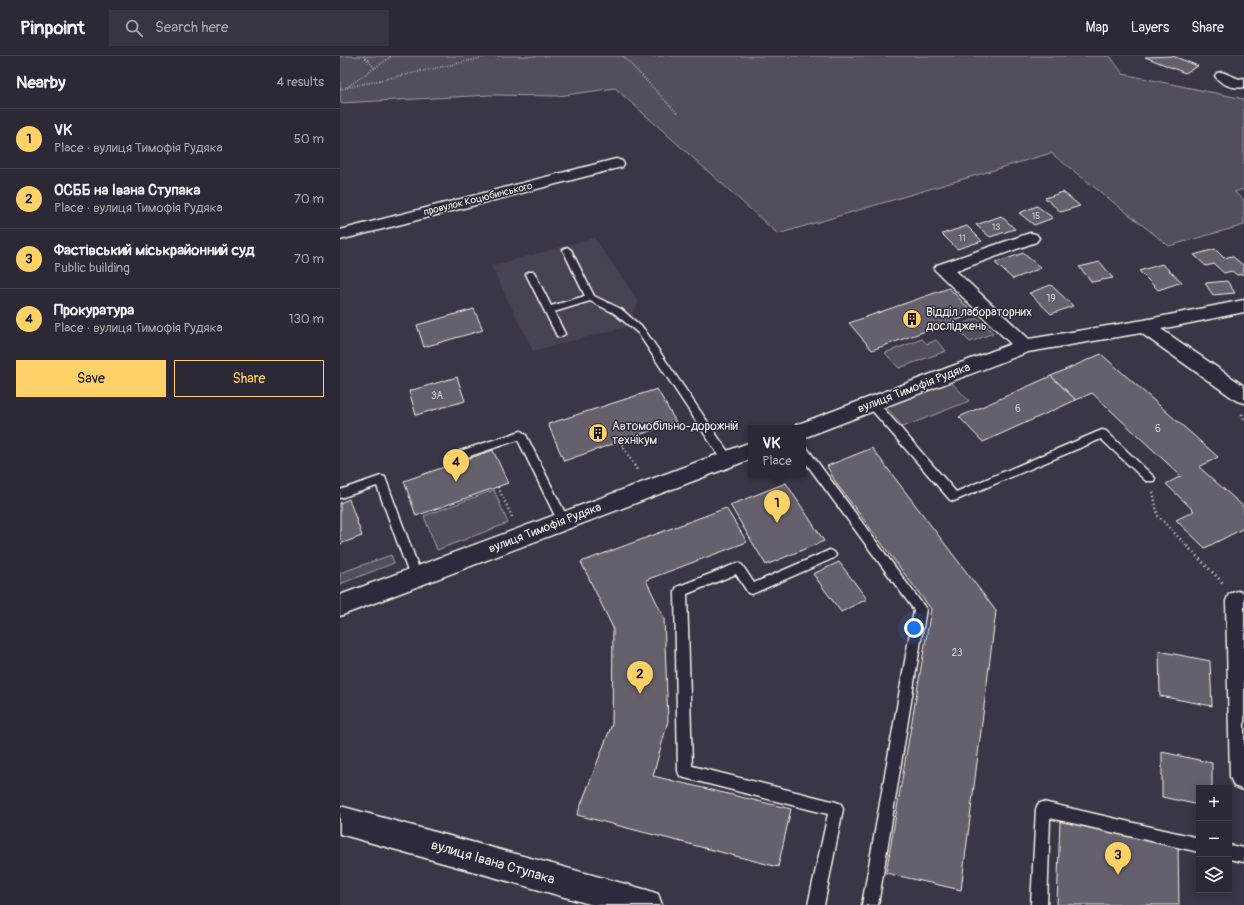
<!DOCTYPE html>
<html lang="en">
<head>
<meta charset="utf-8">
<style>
  :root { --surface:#2c2835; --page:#383441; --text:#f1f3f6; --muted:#a6a6ad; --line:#484450; --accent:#ffd166 }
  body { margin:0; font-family:Pangolin,sans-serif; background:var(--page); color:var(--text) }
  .controls { position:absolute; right:12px; bottom:12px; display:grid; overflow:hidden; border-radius:0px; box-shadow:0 2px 10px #0003 }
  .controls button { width:36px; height:36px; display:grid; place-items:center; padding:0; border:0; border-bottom:1px solid var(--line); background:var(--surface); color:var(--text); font:20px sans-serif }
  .you { position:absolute; left:574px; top:572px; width:14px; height:14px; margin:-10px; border:3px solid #fff; border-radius:50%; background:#1a73e8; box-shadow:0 0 0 6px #1a73e833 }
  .badge { display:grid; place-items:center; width:26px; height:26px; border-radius:50%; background:var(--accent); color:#111; font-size:13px; font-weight:700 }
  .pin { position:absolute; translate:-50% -33px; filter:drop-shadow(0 1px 2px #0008) }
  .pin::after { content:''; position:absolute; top:21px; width:14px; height:12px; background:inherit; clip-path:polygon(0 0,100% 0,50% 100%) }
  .popup { position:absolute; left:408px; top:369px; width:58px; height:52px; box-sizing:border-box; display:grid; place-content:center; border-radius:0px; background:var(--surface); filter:drop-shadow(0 1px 3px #0005); font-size:13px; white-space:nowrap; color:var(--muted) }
  .popup b { font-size:15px; color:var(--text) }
  .popup::after { content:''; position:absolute; left:50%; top:100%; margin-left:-8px; border:8px solid transparent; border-top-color:var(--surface) }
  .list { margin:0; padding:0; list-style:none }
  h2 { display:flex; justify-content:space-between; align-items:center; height:52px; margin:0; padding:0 16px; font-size:17px }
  h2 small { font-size:13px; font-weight:400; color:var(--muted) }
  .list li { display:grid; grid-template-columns:26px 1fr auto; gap:12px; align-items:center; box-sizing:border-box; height:60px; padding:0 16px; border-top:1px solid var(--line) }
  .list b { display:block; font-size:15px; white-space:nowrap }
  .list p { margin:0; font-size:13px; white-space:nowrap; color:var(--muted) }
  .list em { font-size:13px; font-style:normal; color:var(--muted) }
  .actions { display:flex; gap:8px; padding:12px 16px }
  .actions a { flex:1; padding:9px 0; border:1px solid var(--accent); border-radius:0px; text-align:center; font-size:14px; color:var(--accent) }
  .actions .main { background:var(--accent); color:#111 }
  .icon { flex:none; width:22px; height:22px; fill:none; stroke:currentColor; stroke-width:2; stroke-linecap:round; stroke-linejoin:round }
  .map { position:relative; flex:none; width:904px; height:849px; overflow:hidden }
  header { display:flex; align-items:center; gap:24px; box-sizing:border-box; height:56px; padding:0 20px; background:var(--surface); border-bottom:1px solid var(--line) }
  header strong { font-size:19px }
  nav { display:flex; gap:22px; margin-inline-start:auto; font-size:14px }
  .search { width:280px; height:36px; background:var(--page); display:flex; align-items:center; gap:10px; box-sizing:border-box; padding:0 14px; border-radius:0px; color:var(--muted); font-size:15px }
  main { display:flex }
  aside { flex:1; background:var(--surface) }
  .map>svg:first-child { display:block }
  .built { fill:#484352 }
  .green { fill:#534e5c; stroke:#a4a0a2 }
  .building { fill:#65616c; stroke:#f4f1e8 }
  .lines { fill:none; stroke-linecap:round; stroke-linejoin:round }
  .lane-casing { stroke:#f4f1e8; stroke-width:3 }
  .street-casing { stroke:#f4f1e8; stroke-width:3 }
  .secondary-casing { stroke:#f4f1e8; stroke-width:3 }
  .path-far2 { stroke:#f4f1e8; stroke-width:2; stroke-dasharray:0.5 2; stroke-linecap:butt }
  .path-far1 { stroke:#f4f1e8; stroke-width:2.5; stroke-dasharray:1 3; stroke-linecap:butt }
  .path { stroke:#f4f1e8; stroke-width:3; stroke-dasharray:1 3.5; stroke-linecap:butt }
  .lane { fill:#2f2a3d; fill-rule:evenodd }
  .street { fill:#2f2a3d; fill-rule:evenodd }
  .secondary { fill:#2f2a3d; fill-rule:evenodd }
  .labels { text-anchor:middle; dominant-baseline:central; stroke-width:3; stroke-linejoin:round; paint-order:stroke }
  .far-number-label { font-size:9px; fill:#d0cdc9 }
  .far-street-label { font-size:10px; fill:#f4f1e8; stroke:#2f2a3d }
  .number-label { font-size:10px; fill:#d0cdc9 }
  .poi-label { font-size:12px; fill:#f4f1e8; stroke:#2f2a3d; text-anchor:start }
  .street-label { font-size:12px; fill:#f4f1e8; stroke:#2f2a3d }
  .near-street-label { font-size:14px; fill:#f4f1e8; stroke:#2f2a3d }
</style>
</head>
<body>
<header>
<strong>Pinpoint</strong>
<div class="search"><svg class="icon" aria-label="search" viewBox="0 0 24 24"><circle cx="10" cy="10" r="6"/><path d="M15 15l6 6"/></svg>Search here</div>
<nav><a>Map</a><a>Layers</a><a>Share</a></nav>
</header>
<main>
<aside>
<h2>Nearby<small>4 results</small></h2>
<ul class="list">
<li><span class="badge">1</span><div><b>VK</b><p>Place · вулиця Тимофія Рудяка</p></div><em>50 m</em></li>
<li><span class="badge">2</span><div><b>ОСББ на Івана Ступака</b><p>Place · вулиця Тимофія Рудяка</p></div><em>70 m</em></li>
<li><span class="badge">3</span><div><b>Фастівський міськрайонний суд</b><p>Public building</p></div><em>70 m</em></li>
<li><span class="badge">4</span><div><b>Прокуратура</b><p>Place · вулиця Тимофія Рудяка</p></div><em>130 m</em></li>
</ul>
<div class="actions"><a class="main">Save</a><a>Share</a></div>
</aside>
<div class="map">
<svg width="904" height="849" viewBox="0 0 904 849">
  <rect width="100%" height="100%" fill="#3b3647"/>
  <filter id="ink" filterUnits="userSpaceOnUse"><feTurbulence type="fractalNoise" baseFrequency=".025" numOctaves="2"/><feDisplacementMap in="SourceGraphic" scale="8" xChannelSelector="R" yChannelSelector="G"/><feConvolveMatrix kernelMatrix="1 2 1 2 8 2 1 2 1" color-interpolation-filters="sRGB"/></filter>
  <g filter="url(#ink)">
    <path class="built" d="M254,182L299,246L285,271L193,295L151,210Z"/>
    <g class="green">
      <path d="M0,0H770L783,18L904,43V133L894,136L904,144V169L829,190L711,97L438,178L275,32L218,40L150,39L0,47Z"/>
      <path d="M638,262L653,277L630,286L615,271Z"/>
      <path d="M582,283L587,288L596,284L606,295L559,312L545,297Z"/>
      <path d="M610,325L629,345L563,371L545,350Z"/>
      <path d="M154,434L168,467L97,494L84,460Z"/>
      <path d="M51,499L54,507L0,528V517Z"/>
    </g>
    <g class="building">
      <path d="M833,0L858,10L845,17L805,1Z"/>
      <path d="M723,136L740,150L721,156L705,142Z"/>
      <path d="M697,150L713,162L694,169L679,157Z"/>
      <path d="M661,160L675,173L650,181L636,169Z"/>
      <path d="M627,170L642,185L617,193L602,178Z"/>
      <path d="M875,193L884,202L892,200L904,210V218L897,219L892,215L884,217L874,208L866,210L854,199Z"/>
      <path d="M683,197L701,212L673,223L655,207Z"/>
      <path d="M760,206L773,222L752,226L739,211Z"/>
      <path d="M822,208L842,226L818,234L799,215Z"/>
      <path d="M887,225L895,237L873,239L865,227Z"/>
      <path d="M711,229L733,250L711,258L689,237Z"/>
      <path d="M609,232L634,258L532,294L509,267Z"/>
      <path d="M134,253L143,274L84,291L77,269Z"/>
      <path d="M761,298L878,401L859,411L904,451V472L865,492L836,464L854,455L826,428L841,420L752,337L736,344L711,320Z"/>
      <path d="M711,320L736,344L643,386L619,361Z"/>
      <path d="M117,321L125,345L76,359L69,335Z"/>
      <path d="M317,333L336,366L224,405L208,368Z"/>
      <path d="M532,392L656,555L621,834L546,817L591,553L496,427L487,410Z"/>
      <path d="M153,394L168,427L76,460L64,425Z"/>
      <path d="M446,427L484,485L426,509L390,449Z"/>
      <path d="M9,443L22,480L0,488V447Z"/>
      <path d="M386,452L407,486L306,524L324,562L328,665L313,720L451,753L438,811L237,759L272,668L273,572L241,506Z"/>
      <path d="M499,506L527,543L501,556L473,518Z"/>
      <path d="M819,595L870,605L872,650L820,640Z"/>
      <path d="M822,696L872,707V732H859V749L822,741Z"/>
      <path d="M720,764L838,789L839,849H717Z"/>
    </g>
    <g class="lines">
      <g class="lane-casing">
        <g id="lane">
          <path d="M227,191L231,194L254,240L281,253L304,273L391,400L392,403L391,406H383L298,277L274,257L250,245L214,256L225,278L220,281L217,280L186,218L188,216H194L211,250L245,240L223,194Z"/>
          <path d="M533,344L537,345L616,436L762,374L766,375L815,422L814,425H806L761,383L614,445L610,444L529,351L528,348Z"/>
          <path d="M181,375L186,379L229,465L227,468H219L178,384L124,402L119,398L120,395Z"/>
          <path d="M463,391L467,392L586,553L538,849H522L574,554L463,403Z"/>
          <path d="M41,420L45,421L46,424L82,521L80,525L76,526L72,525L70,521L37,430L0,442V434Z"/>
          <path d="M490,494L494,496L496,499L494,502L412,538L408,537L396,518L347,538L352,710L496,746L501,748L503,753L484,849H468L488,758L345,722L340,720L338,715L335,535L337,531L398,507L402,509L414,527Z"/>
          <path d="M703,746L859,782V796L710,762L707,849H691L696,753L698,748Z"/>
          <path d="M889,789L904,792V806L889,803Z"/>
        </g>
      </g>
      <g class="street-casing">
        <g id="street">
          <path d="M882,16L899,23L904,22V31C894,33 881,29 875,20L877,17Z"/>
          <path d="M276,103L282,105L284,108L282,111L0,184V174Z"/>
          <path d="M690,177L696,178L699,182L696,186L616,215L689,283L804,264L904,244V256L821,273L904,330V347L897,345L801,277L688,296L463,382V372H454L456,369L671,288L594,213L597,209Z"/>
          <path d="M411,386V403L0,560V539Z"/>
          <path d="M898,535L904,537V734L894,730L890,721L886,545L889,538Z"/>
        </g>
      </g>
      <g class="secondary-casing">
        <path id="secondary" d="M0,750L307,834L318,838L322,849H253L0,778Z"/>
      </g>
      <g class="path-far2">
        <path d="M24,0L35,12"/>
        <path d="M283,0L337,57"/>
        <path d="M7,31L52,0"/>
        <path d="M0,33L151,0"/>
      </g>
      <g class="path-far1">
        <path d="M902,358L904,363"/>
        <path d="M280,385L298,416"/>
        <path d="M158,431L173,463"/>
        <path d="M813,436L818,460L848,491"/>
      </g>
      <path class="path" d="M847,490L884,528"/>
      <use href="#lane" class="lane"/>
      <use href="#street" class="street"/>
      <use href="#secondary" class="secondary"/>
    </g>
  </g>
  <defs>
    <g id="building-disc" transform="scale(1)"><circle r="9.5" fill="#ffd166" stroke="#2f2a3d"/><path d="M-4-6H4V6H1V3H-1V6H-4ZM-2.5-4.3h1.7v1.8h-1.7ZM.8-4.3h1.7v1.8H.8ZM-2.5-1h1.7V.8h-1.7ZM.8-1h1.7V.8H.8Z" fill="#111"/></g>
  </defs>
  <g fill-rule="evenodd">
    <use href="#building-disc" x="572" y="263"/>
    <use href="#building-disc" x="258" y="377"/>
  </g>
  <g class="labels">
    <g class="far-number-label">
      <text x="696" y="160">15</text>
      <text x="656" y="171">13</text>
      <text x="622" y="182">11</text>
    </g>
    <g class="far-street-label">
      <text transform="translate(138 143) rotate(-14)">провулок Коцюбинського</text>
    </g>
    <g class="number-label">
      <text x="711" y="243">19</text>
      <text x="97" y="340">3А</text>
      <text x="678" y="353">6</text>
      <text x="818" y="373">6</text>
      <text x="617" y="597">23</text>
    </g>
    <g class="poi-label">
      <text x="586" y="256">Відділ лабораторних<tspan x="586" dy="14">досліджень</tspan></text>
      <text x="272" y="370">Автомобільно-дорожній<tspan x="272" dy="14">технікум</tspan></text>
    </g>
    <g class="street-label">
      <text transform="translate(574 332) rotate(-21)">вулиця Тимофія Рудяка</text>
      <text transform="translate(205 472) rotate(-21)">вулиця Тимофія Рудяка</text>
    </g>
    <g class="near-street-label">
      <text transform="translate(153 806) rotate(16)">вулиця Івана Ступака</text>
    </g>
  </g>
</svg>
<div class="controls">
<button>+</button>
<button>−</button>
<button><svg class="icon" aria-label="layers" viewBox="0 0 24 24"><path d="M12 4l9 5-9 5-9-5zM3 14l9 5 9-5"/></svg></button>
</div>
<div class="you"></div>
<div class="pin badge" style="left:437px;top:467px">1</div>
<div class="popup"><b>VK</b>Place</div>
<div class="pin badge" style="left:300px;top:638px">2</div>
<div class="pin badge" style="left:778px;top:819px">3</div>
<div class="pin badge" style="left:116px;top:426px">4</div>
</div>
</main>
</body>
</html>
